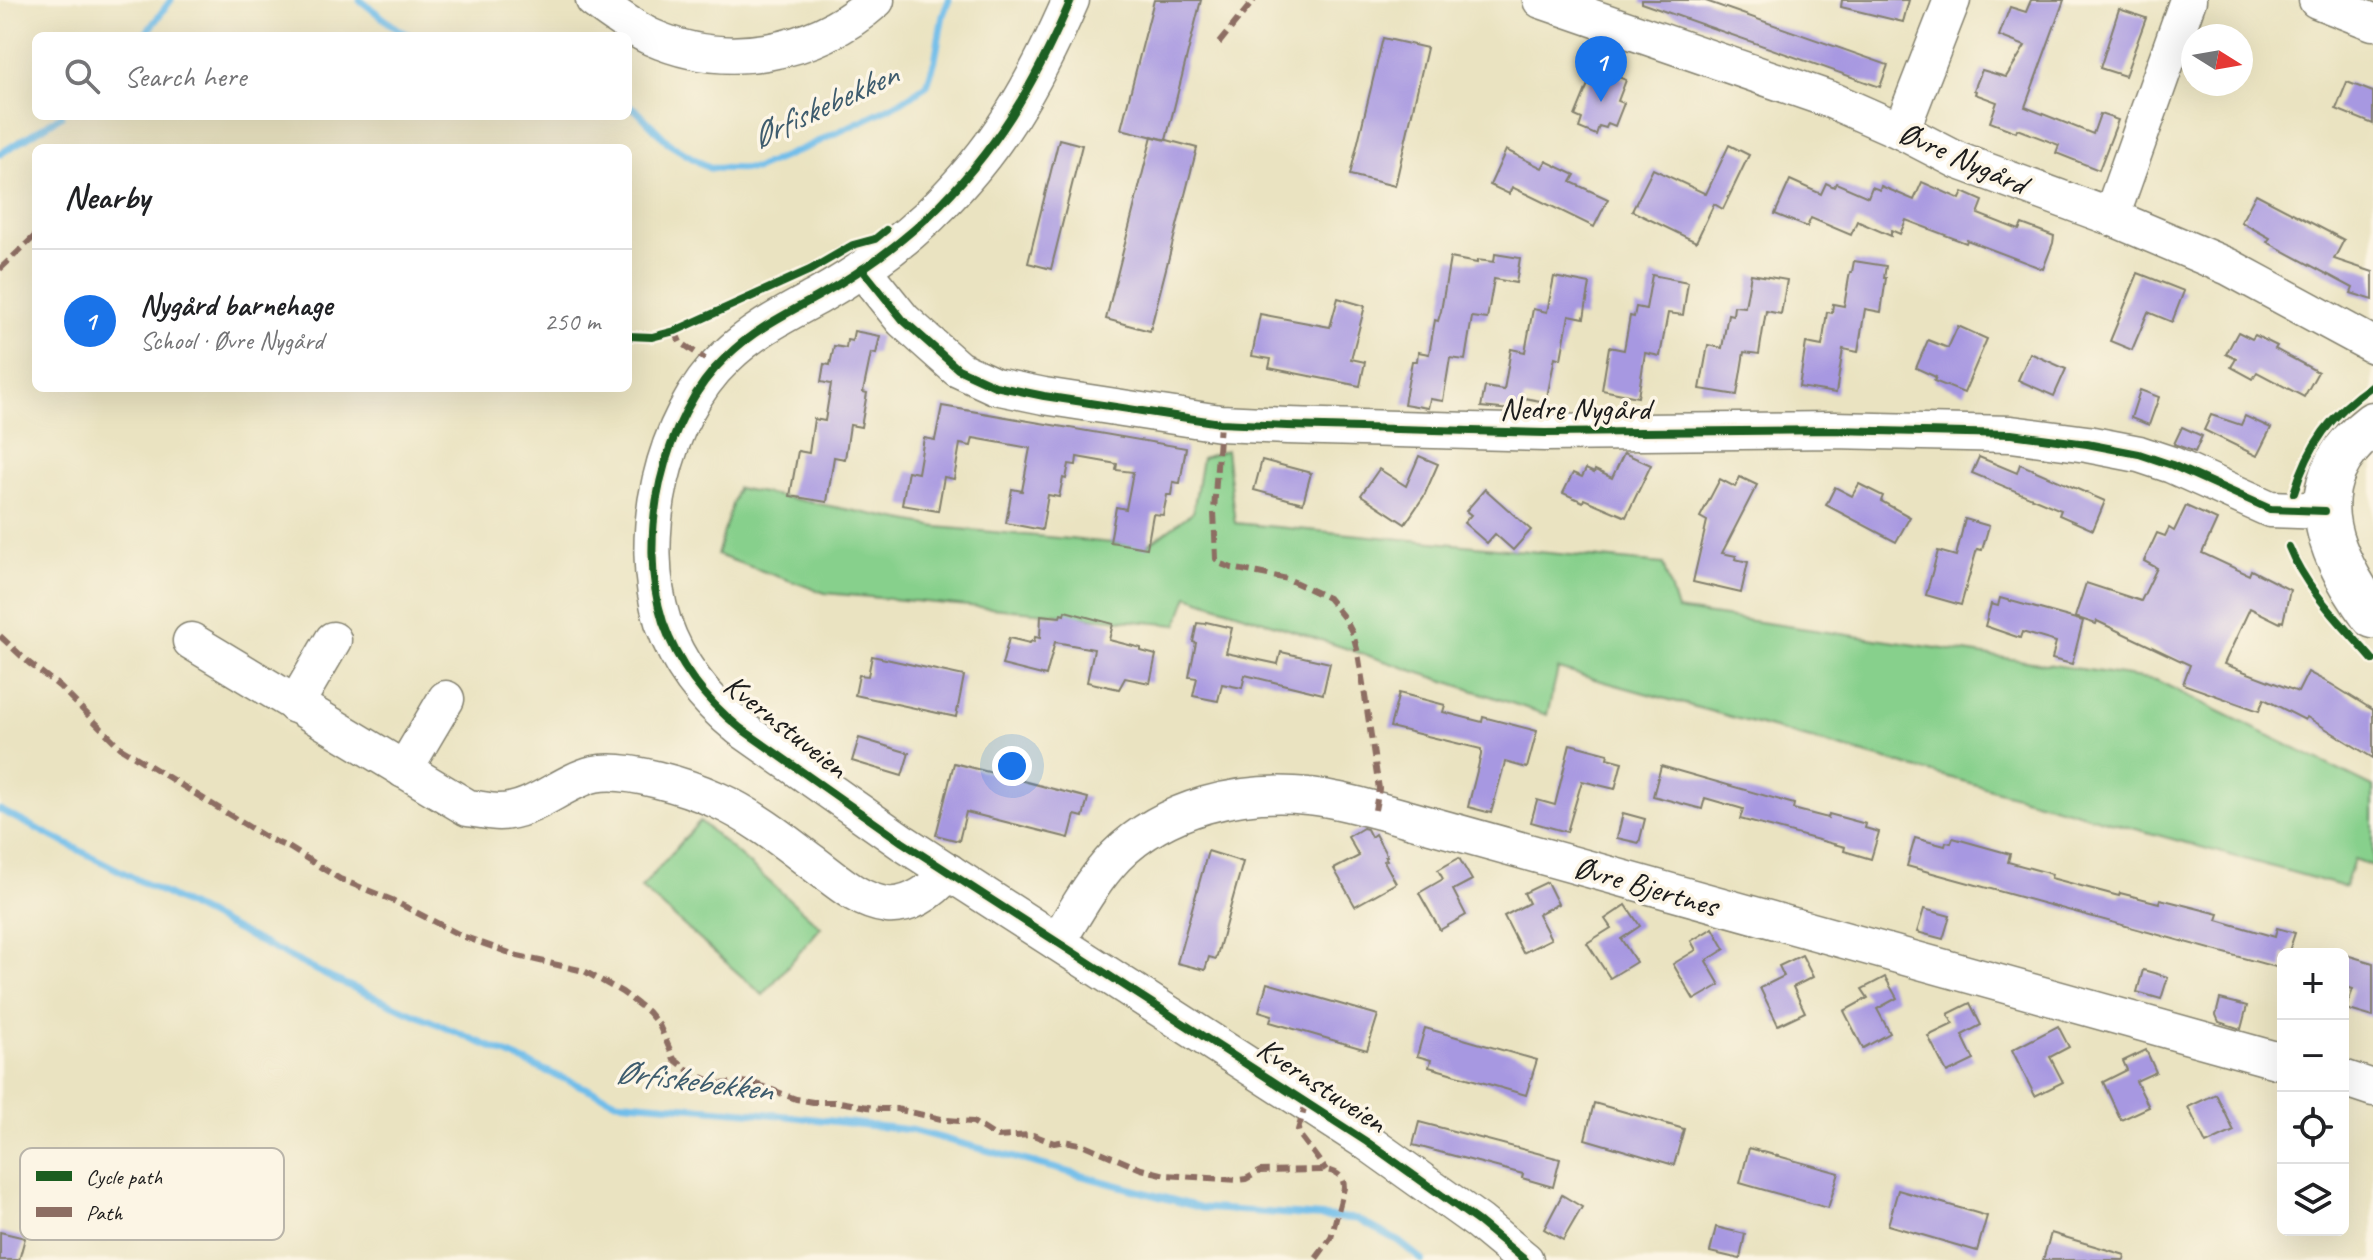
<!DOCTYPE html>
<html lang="en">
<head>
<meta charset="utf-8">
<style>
  :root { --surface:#fff; --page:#f2f2f2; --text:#202124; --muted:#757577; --line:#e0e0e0; --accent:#1a73e8 }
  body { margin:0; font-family:Caveat,sans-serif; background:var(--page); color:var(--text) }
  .controls { position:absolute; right:24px; bottom:24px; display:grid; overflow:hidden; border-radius:12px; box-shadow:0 8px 32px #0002 }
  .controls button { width:72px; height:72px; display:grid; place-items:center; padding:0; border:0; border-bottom:2px solid var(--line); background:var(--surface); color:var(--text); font:40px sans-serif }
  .compass { position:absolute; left:2181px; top:24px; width:72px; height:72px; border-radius:50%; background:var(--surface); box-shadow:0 8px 32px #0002; rotate:101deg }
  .you { position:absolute; left:1012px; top:766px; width:28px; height:28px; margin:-20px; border:6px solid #fff; border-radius:50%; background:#1a73e8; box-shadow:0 0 0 12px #1a73e833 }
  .badge { display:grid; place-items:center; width:52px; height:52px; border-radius:50%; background:var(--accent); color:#fff; font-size:26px; font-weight:700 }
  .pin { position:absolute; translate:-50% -66px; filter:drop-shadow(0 2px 4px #0008) }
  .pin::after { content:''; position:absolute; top:42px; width:28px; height:24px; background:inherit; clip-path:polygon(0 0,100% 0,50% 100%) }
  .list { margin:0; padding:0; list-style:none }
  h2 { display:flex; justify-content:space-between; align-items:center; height:104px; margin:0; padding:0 32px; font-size:34px }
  h2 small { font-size:26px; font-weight:400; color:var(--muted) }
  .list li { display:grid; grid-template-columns:52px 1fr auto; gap:24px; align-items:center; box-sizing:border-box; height:144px; padding:0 32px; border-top:2px solid var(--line) }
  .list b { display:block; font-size:30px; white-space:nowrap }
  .list p { margin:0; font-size:26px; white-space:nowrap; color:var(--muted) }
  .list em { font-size:26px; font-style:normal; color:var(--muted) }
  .icon { flex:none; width:44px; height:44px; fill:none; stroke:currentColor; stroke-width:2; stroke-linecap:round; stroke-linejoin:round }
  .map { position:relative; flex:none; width:2373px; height:1260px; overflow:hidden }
  .search { position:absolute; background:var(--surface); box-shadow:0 8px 32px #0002; left:32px; top:32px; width:600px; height:88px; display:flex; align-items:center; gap:20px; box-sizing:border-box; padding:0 28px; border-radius:12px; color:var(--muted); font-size:30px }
  .panel { position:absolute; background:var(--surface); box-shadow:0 8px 32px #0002; left:32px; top:144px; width:600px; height:248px; border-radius:12px }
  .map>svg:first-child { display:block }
  .green { fill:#87d08c; stroke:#527654; stroke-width:2 }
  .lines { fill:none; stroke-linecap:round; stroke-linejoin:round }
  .stream { stroke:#70bdea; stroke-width:7 }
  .building { fill:#a798e1 }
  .minor-casing { stroke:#83806e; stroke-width:39 }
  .major-casing { stroke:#83806e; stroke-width:47 }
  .minor { stroke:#fff; stroke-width:36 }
  .major { stroke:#fff; stroke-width:44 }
  .quiet { stroke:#8d6e63; stroke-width:6; stroke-dasharray:12 6; stroke-linecap:butt }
  .cycleway-casing { stroke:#fcf5e5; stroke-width:13 }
  .cycleway { stroke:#1b5e20; stroke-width:8 }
  .labels { text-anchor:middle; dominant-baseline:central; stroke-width:7; stroke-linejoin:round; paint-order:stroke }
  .street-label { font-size:32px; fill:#1c1c1c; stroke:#fcf5e5 }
  .water-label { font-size:34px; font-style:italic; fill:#3e5c6e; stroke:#fcf5e5 }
  .key { fill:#fcf5e5; stroke:#b9b4a9; stroke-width:2 }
  .key-label { font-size:22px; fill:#1c1c1c }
</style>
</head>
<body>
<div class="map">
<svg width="2373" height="1260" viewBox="0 0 2373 1260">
  <rect width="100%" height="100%" fill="#fcf5e5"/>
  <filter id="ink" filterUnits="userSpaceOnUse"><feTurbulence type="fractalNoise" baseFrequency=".0125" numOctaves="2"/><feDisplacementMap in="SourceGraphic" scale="16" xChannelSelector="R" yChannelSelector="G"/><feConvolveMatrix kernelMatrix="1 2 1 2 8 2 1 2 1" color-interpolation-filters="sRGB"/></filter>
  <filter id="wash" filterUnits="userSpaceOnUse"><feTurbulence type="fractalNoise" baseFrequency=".006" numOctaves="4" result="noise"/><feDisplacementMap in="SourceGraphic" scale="32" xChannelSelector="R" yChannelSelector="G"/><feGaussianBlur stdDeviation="1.8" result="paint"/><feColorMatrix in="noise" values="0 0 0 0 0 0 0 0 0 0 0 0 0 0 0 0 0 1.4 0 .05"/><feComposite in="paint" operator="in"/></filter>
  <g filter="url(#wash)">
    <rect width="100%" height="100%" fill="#eae3c1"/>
    <g class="green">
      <path d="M1226,450L1235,523L1663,564L1677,610L2156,680L2373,787V866L2354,859L2345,887L1558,669L1547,715L1188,596L1177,625L825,593L717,555L737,488L937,527L1146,546L1193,512L1202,458Z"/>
      <path d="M700,821L821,927L763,995L641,888Z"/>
    </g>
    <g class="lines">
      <g class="stream">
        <path d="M360,0L396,28L411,36"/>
        <path d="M144,36L171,0"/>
        <path d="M628,105L636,110L671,145L709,168L755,169L809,146L901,102L927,85L935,60L943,15L949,0"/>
        <path d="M0,154L61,116"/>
        <path d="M0,810L333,979L616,1101L769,1114L911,1130L1202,1208L1357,1219L1398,1241L1422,1260"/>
      </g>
    </g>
    <g id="blocks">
      <g class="building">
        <path d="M1154,0H1201L1166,140L1121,129Z"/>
        <path d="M1641,0H1703L1888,65L1880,87L1641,3Z"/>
        <path d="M1842,0H1909L1903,22L1841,7Z"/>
        <path d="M2031,0H2064L2025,107L2093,134L2100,114L2118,120L2099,170L2056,153L2059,145L2017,129L2016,132L1990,122L1997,102L1975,94L1976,91L1974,90L1982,70L2006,77L2025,46L1999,36L2010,7L2026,12Z"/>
        <path d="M2119,9L2146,18L2125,76L2100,68Z"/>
        <path d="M1383,38L1427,48L1395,186L1350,175Z"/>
        <path d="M1595,67L1626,80L1618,101L1624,103L1615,126L1608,123L1606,128L1599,126L1596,135L1579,128L1582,119L1575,116Z"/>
        <path d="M2347,82L2373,92V124L2336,109Z"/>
        <path d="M1152,136L1197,148L1150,331L1106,319Z"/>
        <path d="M1059,139L1082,145L1051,269L1028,263Z"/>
        <path d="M1729,145L1749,155L1723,209L1714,204L1696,242L1632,211L1653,169L1706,194Z"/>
        <path d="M1506,150L1542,168L1546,161L1575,175L1571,182L1608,199L1594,227L1512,187L1509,194L1490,185Z"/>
        <path d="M1790,180L1821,194L1826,183L1834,187L1836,183L1868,197L1872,187L1880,190L1881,186L1914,200L1922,182L1960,199L1963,192L1983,201L1978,214L2019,230L2022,224L2054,236L2053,243L2043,269L1967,240L1966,243L1906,220L1900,234L1891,230V236L1857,221L1851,235L1811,218L1807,227L1775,214Z"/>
        <path d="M2256,194L2344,240L2334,259L2373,272V300L2351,293L2353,288L2267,242L2270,238L2241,222Z"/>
        <path d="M1495,254L1520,258L1516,283L1494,279L1487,319L1472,317L1465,360L1450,358L1443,401L1430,399L1428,408L1404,404L1412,361H1417L1418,352L1429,354L1435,320L1438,321L1441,311L1450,258L1477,263V260L1494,262Z"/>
        <path d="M1854,261L1886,266L1884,278H1886L1881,312L1865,309L1858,352L1843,349L1836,393L1799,387L1806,343L1822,346L1827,312L1832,313L1833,304L1844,306L1850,272H1852Z"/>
        <path d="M2138,273L2184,291L2172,322L2148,312L2132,350L2110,341Z"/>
        <path d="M1751,274L1787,280L1781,314L1766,311L1759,354L1744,352L1737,395L1700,389L1708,345L1722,348L1728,314L1733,315L1734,306L1745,307Z"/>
        <path d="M1652,275L1688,282L1683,315L1668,313L1660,356L1645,353L1638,397L1602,390L1609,347L1624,350L1630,316L1634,317L1636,307L1646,309Z"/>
        <path d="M1554,277L1590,284L1584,318L1569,315L1561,359L1555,357L1546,402L1524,398L1521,411L1481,407L1485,387L1504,390L1511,349L1525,352L1533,309L1547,312Z"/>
        <path d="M1338,298L1365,306L1351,359L1365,362L1360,386L1269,368L1271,359L1252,356L1260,314L1330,327Z"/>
        <path d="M1958,326L1987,339L1964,393L1934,381L1936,377L1916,368L1928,340L1948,348Z"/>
        <path d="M854,331L880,336L876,354L871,353L863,392L867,393L861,427L850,425L845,459L834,457L827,502L790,496L798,451L809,453L814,419L825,421L831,384L821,382L824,364L830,365L834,346L846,348L847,340L852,341Z"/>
        <path d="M2238,332L2252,339L2255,335L2277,346L2275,349L2318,372L2304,397L2257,372L2253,379L2231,367L2236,359L2226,354Z"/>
        <path d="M2030,353L2066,369L2054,396L2018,380Z"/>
        <path d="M2140,390L2159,397L2149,425L2131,418Z"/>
        <path d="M942,406L1186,448L1180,483L1173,482L1171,495H1167L1163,515L1153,514L1147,548L1110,542L1116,507L1126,509L1133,472L1116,470L1117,464L1077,457L1076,465L1069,464L1066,479L1063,478L1059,497L1048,495L1042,530L1006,523L1012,489L1022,491L1030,448L973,438L971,446L960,444L954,479L944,477L938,511L902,505L908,471L918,473L924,438L935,440Z"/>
        <path d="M2211,415L2241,425L2245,416L2271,428L2257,456L2204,430Z"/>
        <path d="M2182,427L2202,436L2195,452L2174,444Z"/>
        <path d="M1624,453L1651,465L1626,517L1584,499L1583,502L1563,493L1573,473L1582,477L1586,469L1594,473L1595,470L1612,478Z"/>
        <path d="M1419,456L1438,464L1424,496L1405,524L1361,495L1379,469L1406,486Z"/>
        <path d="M1979,457L2017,473L2020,464L2105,501L2093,530L2059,515L2061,510L1972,473Z"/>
        <path d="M1262,460L1311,473L1303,503L1254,490Z"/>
        <path d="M1740,477L1757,485L1722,553L1736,556L1735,559L1748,562L1741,593L1693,582L1707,521L1700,517L1720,479L1735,487Z"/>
        <path d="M1859,484L1883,496L1881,501L1910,517L1896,542L1826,505L1835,487L1852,496Z"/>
        <path d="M1485,489L1531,530L1513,550L1495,534L1487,543L1464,523L1471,515L1466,511Z"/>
        <path d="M2186,506L2217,520L2202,553L2249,575L2251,570L2290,590L2283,622L2281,621L2280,623L2250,608L2224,664L2298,692L2308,672L2331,684L2373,710V758L2307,717L2305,720L2264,699L2259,711L2183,684L2190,665L2097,621L2096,624L2075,617L2086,583L2141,601L2157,568L2144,561L2157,533L2165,536L2169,528L2174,531Z"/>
        <path d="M1965,519L1989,526L1982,550L1977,549L1961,605L1926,595L1938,551L1956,556Z"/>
        <path d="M2000,598L2083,621L2072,664L2052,659L2056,642L2022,632L2020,638L1985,626L1991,604L1998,606Z"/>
        <path d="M1065,611L1113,624L1109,640L1141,648V651L1156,655L1150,683L1125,678L1119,689L1087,682L1094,649L1055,642L1046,676L1002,665L1009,638L1030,643L1031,641L1034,642L1035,637L1040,638L1041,615L1060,617L1061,614L1064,615Z"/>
        <path d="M1206,622L1232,628L1226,653L1278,664L1281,652L1330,663L1323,694L1245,675L1242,688L1222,684L1218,701L1193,696L1197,678L1189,677L1196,643L1193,642L1197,623L1205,624Z"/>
        <path d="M872,656L964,676L956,717L855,695L859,675L868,676Z"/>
        <path d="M1399,693L1445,705L1443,712L1482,722L1483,717L1537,731L1527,768L1505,762L1491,813L1468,807L1481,755V749L1390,727Z"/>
        <path d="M859,738L909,753L902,776L852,761Z"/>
        <path d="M1570,744L1608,754L1607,758L1622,762L1615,789L1582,781L1567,832L1531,822L1537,800L1555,805Z"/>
        <path d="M954,763L1088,798L1083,817L1075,815L1069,838L966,812L959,841L936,835Z"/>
        <path d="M1661,766L1794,804L1793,809L1828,818L1829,814L1866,824L1865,828L1879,832L1871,859L1844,851L1845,847L1740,819L1743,809L1705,798L1702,809L1653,796Z"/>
        <path d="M1623,813L1645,819L1639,843L1617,838Z"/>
        <path d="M1363,828L1367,829L1371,837L1375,834L1387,856L1385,857L1387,860L1384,861L1396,883L1355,906L1334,869L1359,856L1348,837Z"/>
        <path d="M1915,838L1945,846L1946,842L1951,843L1953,838L2010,854L2008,862L2052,874L2051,878L2119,896L2120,893L2159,903L2160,899L2219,914L2217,920L2275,937L2277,928L2295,933L2288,954H2283V969L1907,866Z"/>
        <path d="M1208,851L1243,862L1216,959L1209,957L1205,970L1177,963Z"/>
        <path d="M1459,858L1472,880L1453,890L1466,915L1440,930L1419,893L1443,879L1438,870Z"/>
        <path d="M1547,882L1558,904L1538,914L1551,939L1523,953L1504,916L1529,903L1524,893Z"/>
        <path d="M1626,905L1640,926L1621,939L1636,962L1610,978L1587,943L1611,928L1605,919Z"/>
        <path d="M1924,909L1950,916L1943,939L1917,932Z"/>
        <path d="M1713,928L1725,949L1706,961L1720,985L1694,1000L1673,964L1696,950L1691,941Z"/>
        <path d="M2343,954L2373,963V1017L2346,1009L2353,989L2343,986Z"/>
        <path d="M1802,955L1813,977L1793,987L1805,1012L1778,1025L1760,988L1784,976L1779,966Z"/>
        <path d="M2143,970L2168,977L2161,999L2137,992Z"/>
        <path d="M1885,977L1897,998L1877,1009L1890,1033L1863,1048L1844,1011L1868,998L1862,989Z"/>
        <path d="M1267,983L1378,1015L1367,1050L1270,1022L1272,1015L1259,1011Z"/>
        <path d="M2220,999L2247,1006L2241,1029L2219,1022L2216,1015Z"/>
        <path d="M1970,1003L1981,1025L1962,1035L1974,1060L1947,1073L1928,1036L1953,1024L1948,1014Z"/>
        <path d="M2058,1026L2069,1047L2050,1057L2063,1082L2035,1096L2012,1050Z"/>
        <path d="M1425,1028L1537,1060L1526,1095L1429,1067L1431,1060L1417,1056Z"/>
        <path d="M2146,1050L2156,1072L2136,1081L2149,1107L2121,1120L2103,1082L2127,1070L2123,1061Z"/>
        <path d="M2216,1094L2234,1131L2206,1144L2188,1107Z"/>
        <path d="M1594,1103L1684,1129L1674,1165L1585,1139Z"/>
        <path d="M1419,1122L1560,1159L1553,1187L1522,1178L1523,1174L1413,1145Z"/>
        <path d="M1749,1148L1839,1173L1828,1208L1740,1183Z"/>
        <path d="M1898,1190L1987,1216L1977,1251L1888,1225Z"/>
        <path d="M1562,1195L1582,1207L1563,1240L1544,1229Z"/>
        <path d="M1716,1227L1745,1234L1740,1259L1710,1252Z"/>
        <path d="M0,1232L25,1238L19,1260H0Z"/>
        <path d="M2051,1233L2125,1255L2124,1260H2043Z"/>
      </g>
    </g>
  </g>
  <g filter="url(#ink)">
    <use href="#blocks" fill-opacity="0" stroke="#83806e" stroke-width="2"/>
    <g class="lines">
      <g class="minor-casing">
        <g id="minor">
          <path d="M594,0C612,13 630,27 651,37C727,71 815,54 876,0"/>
          <path d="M1071,0C1033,87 998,149 929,216C896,247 856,275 817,297C784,315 752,331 726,357C662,417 636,539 663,622C678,665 705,700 740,728L902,842L1367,1142L1479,1222L1525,1260"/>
          <path d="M1541,0L1831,100L1901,131L1959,161L2111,217L2196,253L2229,267L2373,345"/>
          <path d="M2317,0L2373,22"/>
          <path d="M1901,131L1952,0"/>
          <path d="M2111,217L2188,0"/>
          <path d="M862,269L903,320L958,369L995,386L1044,396L1220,423L1287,426L1545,433L1833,430L2011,434L2087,444L2139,454L2172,465L2270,509L2325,511"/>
          <path d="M191,641L468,808C478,809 489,812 499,812C533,812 561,782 594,774C626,767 688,787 717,800C749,814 782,839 809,860C833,877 856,901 887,905C912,907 933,890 949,872"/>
          <path d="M295,705L333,640"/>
          <path d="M404,770L446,699"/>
          <path d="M1057,942C1075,913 1092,881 1116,856C1165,807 1241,789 1308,796C1333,798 1356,805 1380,811L2283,1062"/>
          <path d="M2343,1078L2373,1088"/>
        </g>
      </g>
      <g class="major-casing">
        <path id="major" d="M2373,424C2297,481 2326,552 2373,616"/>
      </g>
      <use href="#minor" class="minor"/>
      <use href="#major" class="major"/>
      <g class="quiet">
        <path d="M1219,43L1254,0"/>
        <path d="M0,269L36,235"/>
        <path d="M675,331L680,342L705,359"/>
        <path d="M1220,423L1214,511L1216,559L1221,564L1232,568L1288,579L1328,598L1345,619L1353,634L1358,653L1365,696L1379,789L1375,810"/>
        <path d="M0,636L29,663L59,686L121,748L267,838L290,848L340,879L392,900L462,936L518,956L584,971L622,992L648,1012L659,1025L674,1059L692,1073L711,1081L721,1084L741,1082L756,1084L796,1099L813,1102H840L879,1109H896L946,1120L973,1122L997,1137L1033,1135L1054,1143L1065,1141L1084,1145L1141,1169L1166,1175L1238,1180L1246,1179L1260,1171L1326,1170C1337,1172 1344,1176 1344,1188L1331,1238L1315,1260"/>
        <path d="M1306,1103L1298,1130L1299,1134L1326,1170"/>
      </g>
      <g class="cycleway-casing">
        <g id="cycleway">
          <path d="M1071,0C1033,87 998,149 929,216C896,247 856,275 817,297C784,315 752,331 726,357C662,417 636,539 663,622C678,665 705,700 740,728L902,842L1367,1142L1479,1222L1525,1260"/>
          <path d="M862,269L903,320L958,369L995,386L1044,396L1220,423L1287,426L1545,433L1833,430L2011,434L2087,444L2139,454L2172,465L2270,509L2325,511"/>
          <path d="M628,336L652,337L675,331L810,270L853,245L875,239L886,230"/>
          <path d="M2294,493C2309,444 2331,414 2373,385"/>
          <path d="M2289,547C2306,590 2343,625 2373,660"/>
        </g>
      </g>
      <use href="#cycleway" class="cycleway"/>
    </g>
  </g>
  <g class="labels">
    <g class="street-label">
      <text transform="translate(1963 158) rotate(24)">Øvre Nygård</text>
      <text x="1575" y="408">Nedre Nygård</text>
      <text transform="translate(786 726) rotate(38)">Kvernstuveien</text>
      <text transform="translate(1646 886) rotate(16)">Øvre Bjertnes</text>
      <text transform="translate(1322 1085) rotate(33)">Kvernstuveien</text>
    </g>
    <g class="water-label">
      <text transform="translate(824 105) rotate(-25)">Ørfiskebekken</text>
      <text transform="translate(694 1080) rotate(7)">Ørfiskebekken</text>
    </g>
  </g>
  <rect x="20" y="1148" width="264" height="92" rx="12" class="key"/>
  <rect x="36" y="1171" width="36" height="10" fill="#1b5e20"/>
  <rect x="36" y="1207" width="36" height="10" fill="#8d6e63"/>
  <g class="key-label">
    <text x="86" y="1184">Cycle path</text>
    <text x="86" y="1220">Path</text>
  </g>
</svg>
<div class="controls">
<button>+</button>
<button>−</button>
<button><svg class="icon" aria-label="locate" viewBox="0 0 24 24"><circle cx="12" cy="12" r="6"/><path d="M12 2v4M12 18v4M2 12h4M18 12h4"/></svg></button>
<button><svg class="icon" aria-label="layers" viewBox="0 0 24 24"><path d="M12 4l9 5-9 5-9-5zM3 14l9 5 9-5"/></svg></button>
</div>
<svg class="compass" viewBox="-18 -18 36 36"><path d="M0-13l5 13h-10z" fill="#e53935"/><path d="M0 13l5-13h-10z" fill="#757577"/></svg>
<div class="you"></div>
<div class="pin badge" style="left:1601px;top:102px">1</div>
<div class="search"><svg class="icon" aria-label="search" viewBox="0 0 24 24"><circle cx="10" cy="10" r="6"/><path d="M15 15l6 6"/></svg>Search here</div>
<section class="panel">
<h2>Nearby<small></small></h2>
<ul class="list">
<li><span class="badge">1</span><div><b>Nygård barnehage</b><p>School · Øvre Nygård</p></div><em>250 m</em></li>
</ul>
</section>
</div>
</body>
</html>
